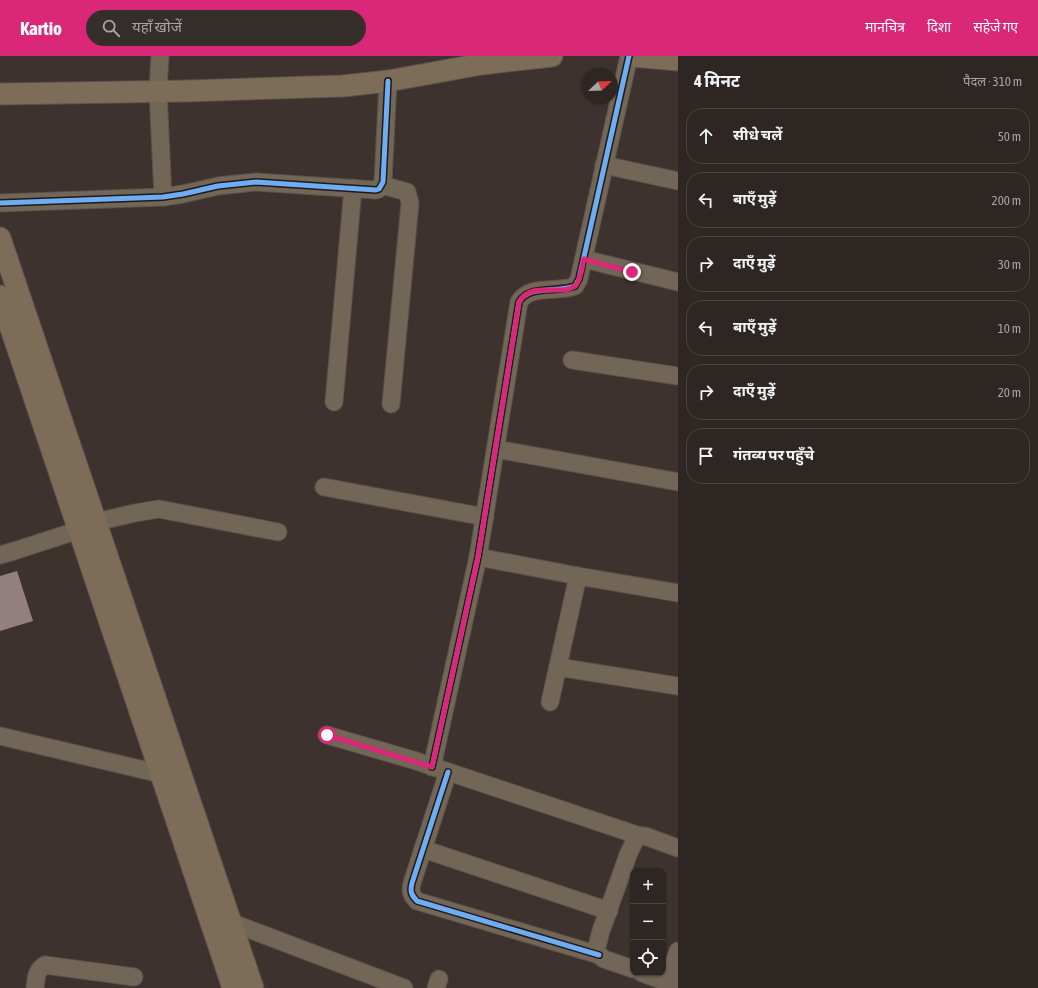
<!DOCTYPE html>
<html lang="hi">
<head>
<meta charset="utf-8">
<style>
  :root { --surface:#2e2622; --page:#362e2a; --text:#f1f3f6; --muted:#a7a5a5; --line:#494340; --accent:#db2777 }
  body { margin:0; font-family:"Asap Condensed","Noto Sans Devanagari",sans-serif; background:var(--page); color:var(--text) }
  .controls { position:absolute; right:12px; bottom:12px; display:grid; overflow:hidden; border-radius:8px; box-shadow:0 1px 3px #0004 }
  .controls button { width:36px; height:36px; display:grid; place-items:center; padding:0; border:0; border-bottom:1px solid var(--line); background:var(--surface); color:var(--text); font:20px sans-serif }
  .compass { position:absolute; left:582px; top:12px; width:36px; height:36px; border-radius:50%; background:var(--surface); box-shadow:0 1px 3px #0004; rotate:67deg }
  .stop { position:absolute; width:12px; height:12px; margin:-9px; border:3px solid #db2777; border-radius:50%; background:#fff }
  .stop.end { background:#db2777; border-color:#fff; box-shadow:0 1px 4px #0008 }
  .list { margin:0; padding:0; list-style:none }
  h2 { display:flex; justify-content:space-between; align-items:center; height:52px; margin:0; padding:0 16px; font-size:17px }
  h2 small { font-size:13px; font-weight:400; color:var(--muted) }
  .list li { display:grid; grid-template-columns:26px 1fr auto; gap:12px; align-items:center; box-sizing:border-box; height:56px; margin:0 8px 8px; padding:0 8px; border:1px solid var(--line); border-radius:16px }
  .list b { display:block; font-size:15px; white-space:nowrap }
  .list em { font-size:13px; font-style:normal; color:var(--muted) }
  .icon { flex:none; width:22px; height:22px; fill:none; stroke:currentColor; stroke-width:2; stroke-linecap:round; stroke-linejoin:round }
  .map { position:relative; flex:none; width:678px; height:932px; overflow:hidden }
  header { display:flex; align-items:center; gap:24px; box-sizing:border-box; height:56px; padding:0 20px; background:var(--accent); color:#fff }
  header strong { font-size:19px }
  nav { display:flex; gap:22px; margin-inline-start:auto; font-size:14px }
  .search { width:280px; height:36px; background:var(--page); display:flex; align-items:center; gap:10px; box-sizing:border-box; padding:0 14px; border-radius:22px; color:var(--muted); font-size:15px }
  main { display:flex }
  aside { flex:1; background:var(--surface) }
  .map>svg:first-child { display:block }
  .building { fill:#948081 }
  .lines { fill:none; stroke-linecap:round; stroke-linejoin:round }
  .minor-casing { stroke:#5a514d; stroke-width:19 }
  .major-casing { stroke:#5a514d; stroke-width:23 }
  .minor { stroke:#726657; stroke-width:17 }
  .major { stroke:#7d6d58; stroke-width:21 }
  .cycleway-casing { stroke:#231916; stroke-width:8 }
  .cycleway { stroke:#6dadf4; stroke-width:5 }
  .route { stroke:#db2777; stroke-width:5 }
</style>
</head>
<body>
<header>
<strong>Kartio</strong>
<div class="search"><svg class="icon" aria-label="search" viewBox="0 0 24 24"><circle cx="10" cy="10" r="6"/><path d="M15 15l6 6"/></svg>यहाँ खोजें</div>
<nav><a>मानचित्र</a><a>दिशा</a><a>सहेजे गए</a></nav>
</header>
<main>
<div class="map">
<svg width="678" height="932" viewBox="0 0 678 932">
  <rect width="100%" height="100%" fill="#3d322d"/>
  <path class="building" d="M17,515L33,565L0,575V520Z"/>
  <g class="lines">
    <g class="minor-casing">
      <g id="minor">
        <path d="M160,0L158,35L163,141"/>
        <path d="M604,109L678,125"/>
        <path d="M382,129L407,136L410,147L391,348"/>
        <path d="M0,147L163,141L183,138L218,130L256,126L376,134L379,133L383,126L388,25"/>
        <path d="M584,203L678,226"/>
        <path d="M572,304L678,320"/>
        <path d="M334,346L353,132"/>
        <path d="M496,393L678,426"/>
        <path d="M324,431L485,461"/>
        <path d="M0,499L14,495L79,474L96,466L135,457L159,453L278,476"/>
        <path d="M478,501L578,520L678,537"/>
        <path d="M558,611L678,630"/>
        <path d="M550,646L578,520"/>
        <path d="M327,679L413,704L640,780"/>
        <path d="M0,680L161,718L170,714"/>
        <path d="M432,711L478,501L519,246C530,228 558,237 575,230L579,223L629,0"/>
        <path d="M448,716L412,827C410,835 411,839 417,845L599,899"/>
        <path d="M423,793L609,855"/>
        <path d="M230,866L404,932"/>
        <path d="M633,913L604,903L599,899L596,894L601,875L628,799L635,784L640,780H645L678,792"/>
        <path d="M642,917L678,930"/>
        <path d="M35,932C36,923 36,914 45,909L134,921"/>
        <path d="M436,932L439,923"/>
        <path d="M665,932L678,895"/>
      </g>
    </g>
    <g class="major-casing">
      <g id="major">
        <path d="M632,0L678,4"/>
        <path d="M0,38L187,35L343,30L388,25L482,8L552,0"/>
        <path d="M0,182L253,932"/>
        <path d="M0,240L233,932"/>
      </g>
    </g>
    <use href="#minor" class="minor"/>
    <use href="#major" class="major"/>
    <g class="cycleway-casing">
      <g id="cycleway">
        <path d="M0,147L163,141L183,138L218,130L256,126L376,134L379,133L383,126L388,25"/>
        <path d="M432,711L478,501L519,246C530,228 558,237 575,230L579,223L629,0"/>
        <path d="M448,716L412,827C410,835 411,839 417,845L599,899"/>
      </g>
    </g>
    <use href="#cycleway" class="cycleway"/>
  </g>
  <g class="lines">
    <path class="route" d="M327,679L432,711L478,501L519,246C532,224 561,241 575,230C581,225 582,210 584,203L632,216"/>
  </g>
</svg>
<div class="controls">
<button>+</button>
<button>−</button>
<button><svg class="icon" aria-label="locate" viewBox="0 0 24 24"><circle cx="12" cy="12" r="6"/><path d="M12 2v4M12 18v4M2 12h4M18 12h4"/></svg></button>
</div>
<svg class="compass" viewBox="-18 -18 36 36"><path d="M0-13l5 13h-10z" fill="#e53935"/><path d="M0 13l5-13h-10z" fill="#a7a5a5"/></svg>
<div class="stop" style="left:327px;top:679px"></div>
<div class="stop end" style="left:632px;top:216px"></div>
</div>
<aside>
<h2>4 मिनट<small>पैदल · 310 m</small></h2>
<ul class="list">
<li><svg class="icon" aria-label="ahead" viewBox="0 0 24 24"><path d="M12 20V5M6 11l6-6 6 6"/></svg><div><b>सीधे चलें</b></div><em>50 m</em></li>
<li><svg class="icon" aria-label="left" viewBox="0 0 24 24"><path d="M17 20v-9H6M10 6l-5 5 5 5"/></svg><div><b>बाएँ मुड़ें</b></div><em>200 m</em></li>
<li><svg class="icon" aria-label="right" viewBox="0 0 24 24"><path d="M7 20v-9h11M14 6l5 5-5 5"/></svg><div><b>दाएँ मुड़ें</b></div><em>30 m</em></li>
<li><svg class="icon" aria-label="left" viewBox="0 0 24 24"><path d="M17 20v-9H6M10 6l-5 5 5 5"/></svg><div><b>बाएँ मुड़ें</b></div><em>10 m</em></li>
<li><svg class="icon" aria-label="right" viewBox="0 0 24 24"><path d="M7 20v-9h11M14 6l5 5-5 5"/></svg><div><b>दाएँ मुड़ें</b></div><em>20 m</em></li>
<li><svg class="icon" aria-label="arrive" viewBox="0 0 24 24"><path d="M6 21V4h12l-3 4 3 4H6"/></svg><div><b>गंतव्य पर पहुँचे</b></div></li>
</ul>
</aside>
</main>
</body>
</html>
